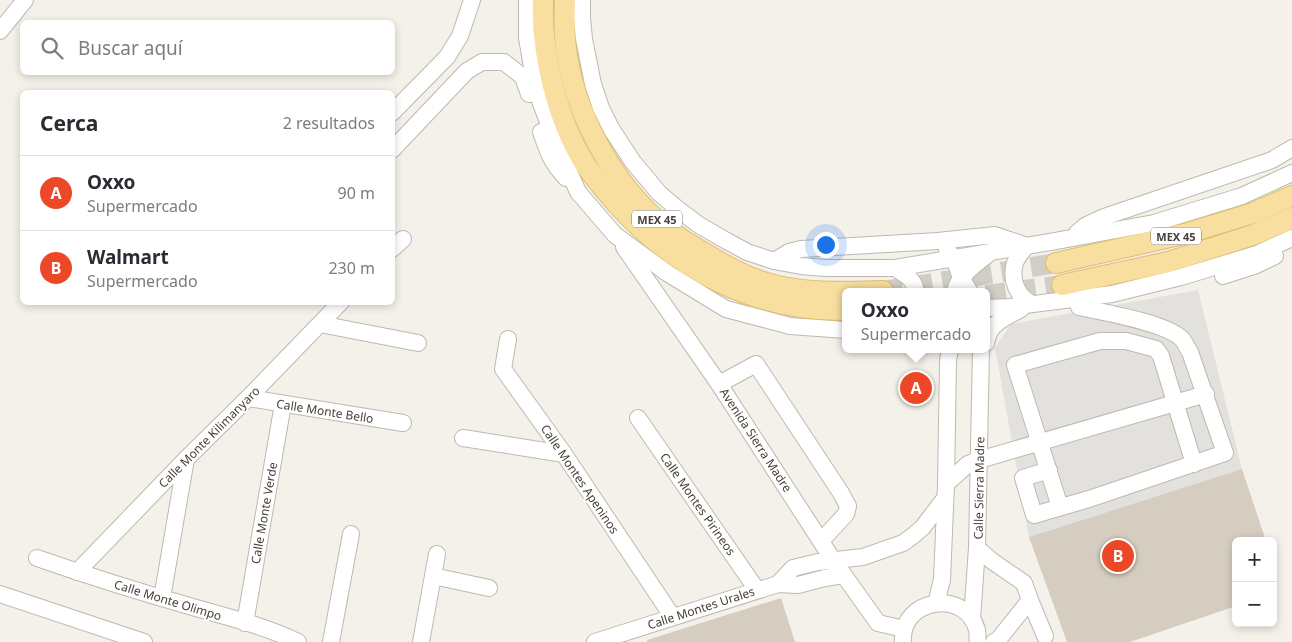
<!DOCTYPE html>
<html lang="es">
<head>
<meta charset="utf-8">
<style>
  :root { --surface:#fff; --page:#f7f7f7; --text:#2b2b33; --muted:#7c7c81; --line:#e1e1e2; --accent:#ec4828 }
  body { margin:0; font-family:"Noto Sans",sans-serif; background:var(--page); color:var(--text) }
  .controls { position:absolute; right:15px; bottom:15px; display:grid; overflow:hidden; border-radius:8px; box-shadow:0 2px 8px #0003 }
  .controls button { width:45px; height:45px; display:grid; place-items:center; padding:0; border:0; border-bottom:1px solid var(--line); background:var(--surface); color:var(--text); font:25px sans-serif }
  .you { position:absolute; left:825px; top:244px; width:18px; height:18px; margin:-12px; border:4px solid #fff; border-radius:50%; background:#1a73e8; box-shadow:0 0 0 8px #1a73e833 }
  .badge { display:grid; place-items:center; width:32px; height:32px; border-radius:50%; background:var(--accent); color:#fff; font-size:16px; font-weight:700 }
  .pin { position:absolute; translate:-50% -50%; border:2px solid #fff; box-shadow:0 1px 5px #0006 }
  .popup { position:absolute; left:842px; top:288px; width:148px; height:65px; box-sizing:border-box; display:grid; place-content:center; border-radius:8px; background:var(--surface); filter:drop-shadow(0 1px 4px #0005); font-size:16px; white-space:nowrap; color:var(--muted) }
  .popup b { font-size:19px; color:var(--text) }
  .popup::after { content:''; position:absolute; left:50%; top:100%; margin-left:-10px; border:10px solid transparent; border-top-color:var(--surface) }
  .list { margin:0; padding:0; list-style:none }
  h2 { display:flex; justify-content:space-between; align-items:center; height:65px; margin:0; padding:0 20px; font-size:21px }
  h2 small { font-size:16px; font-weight:400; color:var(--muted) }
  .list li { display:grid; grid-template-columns:32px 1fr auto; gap:15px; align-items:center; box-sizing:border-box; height:75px; padding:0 20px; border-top:1px solid var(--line) }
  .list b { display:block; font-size:19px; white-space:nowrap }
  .list p { margin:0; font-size:16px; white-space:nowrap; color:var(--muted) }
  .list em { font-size:16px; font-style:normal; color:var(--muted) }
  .icon { flex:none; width:28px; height:28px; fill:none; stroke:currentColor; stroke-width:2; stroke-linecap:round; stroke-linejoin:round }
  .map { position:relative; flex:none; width:1292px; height:642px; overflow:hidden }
  .search { position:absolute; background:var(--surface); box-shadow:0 2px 8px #0003; left:20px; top:20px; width:375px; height:55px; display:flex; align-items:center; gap:12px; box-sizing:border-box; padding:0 18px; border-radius:8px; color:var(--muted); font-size:19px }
  .panel { position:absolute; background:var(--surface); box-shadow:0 2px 8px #0003; left:20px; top:90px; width:375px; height:215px; border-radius:8px }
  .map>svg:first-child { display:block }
  .parking { fill:#e3e1de }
  .building { fill:#d5cdc0 }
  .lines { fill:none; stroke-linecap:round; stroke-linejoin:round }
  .major-tunnel { stroke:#d1cec6; stroke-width:20; stroke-dasharray:20 10; stroke-linecap:butt }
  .minor-casing { stroke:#bfb9ad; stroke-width:18 }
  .major-casing { stroke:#dcbd6f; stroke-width:22 }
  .minor { stroke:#fff; stroke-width:16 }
  .major { stroke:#f8df9f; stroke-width:20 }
  .labels { text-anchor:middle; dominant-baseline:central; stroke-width:4; stroke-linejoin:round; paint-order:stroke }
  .shield { fill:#fff; stroke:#7e7a74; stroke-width:1 }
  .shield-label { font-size:11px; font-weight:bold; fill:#474138 }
  .street-label { font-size:12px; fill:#474138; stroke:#fff }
</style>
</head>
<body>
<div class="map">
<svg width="1292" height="642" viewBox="0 0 1292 642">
  <rect width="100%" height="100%" fill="#f4f1ea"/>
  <path class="parking" d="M1198,290L1242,469L1029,537L995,348L1011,324Z"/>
  <g class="building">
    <path d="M1242,469L1266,541H1236V606L1130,642H1067L1029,537Z"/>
    <path d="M781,598L795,642H647V640Z"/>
  </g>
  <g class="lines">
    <g class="major-tunnel">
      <path d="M883,291L1056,263"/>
      <path d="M986,295L1062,285"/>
    </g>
    <g class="minor-casing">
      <g id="minor">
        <path d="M527,0V38L536,90L554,138L578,192L615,235L667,273L726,309L790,326L846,330"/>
        <path d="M582,0V18L584,39L593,84L601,108L612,130L633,162L659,193L679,210L699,225L725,240L747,252L774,261L801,266L826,268H895L1050,242L1154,223L1242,196L1292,173"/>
        <path d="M0,31L25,0"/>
        <path d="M392,113L447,57L460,36L472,0"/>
        <path d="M541,132C548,152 551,162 566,178"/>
        <path d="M392,150L467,71L482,62H504L523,77L529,94"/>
        <path d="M1077,233L1085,226L1104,217L1272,160L1292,148"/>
        <path d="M1026,246C1023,251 1017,257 1015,263C1010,280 1017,296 1032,304"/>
        <path d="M624,247L719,384L833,560L878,623L904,629"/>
        <path d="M392,249L403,239"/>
        <path d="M947,250L954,258L961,278L970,292"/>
        <path d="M774,261L789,252L801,249L938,241L995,235L1024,245"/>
        <path d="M895,268C904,274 915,279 916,292"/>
        <path d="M1223,276L1254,266L1275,256"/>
        <path d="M955,292C957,276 980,261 992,251"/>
        <path d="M986,308L1010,307L1112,294L1181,277L1257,254L1292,238"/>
        <path d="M320,324L418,343"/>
        <path d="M508,339L503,369L564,454L672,616"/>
        <path d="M986,343C987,339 988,335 990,331C996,320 1011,315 1021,309"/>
        <path d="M719,384L756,364L841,493L848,506L846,514L821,541"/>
        <path d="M248,398L403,423"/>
        <path d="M638,418L757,590"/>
        <path d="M463,438L564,454"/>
        <path d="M1049,470L1023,478L1034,515L1089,499L1225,453L1190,352C1187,348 1185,342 1182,339C1167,323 1102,312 1079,307"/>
        <path d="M946,484L968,464L979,460L1206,394"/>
        <path d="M1060,507L1015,365L1100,341H1126L1156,349L1161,356L1194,464"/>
        <path d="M977,548L992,561L1024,583L1030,600L998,640L994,642"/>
        <path d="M37,558C86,575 136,591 186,605C223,616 263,625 298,642"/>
        <path d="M77,572L186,459L248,398L341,302"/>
        <path d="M433,576L489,588"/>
        <path d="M778,584L793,568L818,562L863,557L903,543L914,535L923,527L945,498"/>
        <path d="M0,594L144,642"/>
        <path d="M162,598L186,459"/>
        <path d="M1030,600L1045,636"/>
        <path d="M936,603L942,580L946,484L948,361L950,349"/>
        <path d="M972,619L977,548L981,349"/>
        <path d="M245,623L283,404"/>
        <path d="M331,642L351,534"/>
        <path d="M421,642L437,554"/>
        <path d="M595,642L778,584L798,585L825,578L843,575"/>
        <path d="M903,642C900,598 966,588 977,630C978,634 977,638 978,642"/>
      </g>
    </g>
    <g class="major-casing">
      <g id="major">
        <path d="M543,0C541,53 557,119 585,164C594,178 605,190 616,203C675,269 756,312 846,310"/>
        <path d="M565,0C564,20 564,41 568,61C579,122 617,189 666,228C679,238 694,247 708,255C727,267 748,278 770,284C807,294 845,292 883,291"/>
        <path d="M1056,263L1188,233L1253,213L1292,196"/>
        <path d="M1062,285L1168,262L1253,235L1292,218"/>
      </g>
    </g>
    <use href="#minor" class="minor"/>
    <use href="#major" class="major"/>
  </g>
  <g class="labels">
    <g class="shield">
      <rect x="632" y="210.5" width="50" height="17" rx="4"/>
      <rect x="1151" y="227.5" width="50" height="17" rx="4"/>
    </g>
    <g class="shield-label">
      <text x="657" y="219">MEX 45</text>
      <text x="1176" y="236">MEX 45</text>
    </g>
    <g class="street-label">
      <text transform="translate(325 411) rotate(9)">Calle Monte Bello</text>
      <text transform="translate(209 437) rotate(-45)">Calle Monte Kilimanyaro</text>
      <text transform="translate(756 440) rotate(57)">Avenida Sierra Madre</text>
      <text transform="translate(580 479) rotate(56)">Calle Montes Apeninos</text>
      <text transform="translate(979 488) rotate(-89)">Calle Sierra Madre</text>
      <text transform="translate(698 504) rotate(55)">Calle Montes Pirineos</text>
      <text transform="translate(264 513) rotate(-80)">Calle Monte Verde</text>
      <text transform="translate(168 600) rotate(17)">Calle Monte Olimpo</text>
      <text transform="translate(701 608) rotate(-18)">Calle Montes Urales</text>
    </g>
  </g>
</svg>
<div class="controls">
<button>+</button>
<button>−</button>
</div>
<div class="you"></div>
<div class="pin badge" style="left:916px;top:388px">A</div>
<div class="popup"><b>Oxxo</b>Supermercado</div>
<div class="pin badge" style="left:1118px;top:556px">B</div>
<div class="search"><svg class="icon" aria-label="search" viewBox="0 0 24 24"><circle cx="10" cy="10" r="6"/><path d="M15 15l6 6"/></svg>Buscar aquí</div>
<section class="panel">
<h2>Cerca<small>2 resultados</small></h2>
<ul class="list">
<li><span class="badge">A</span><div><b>Oxxo</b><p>Supermercado</p></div><em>90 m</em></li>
<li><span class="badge">B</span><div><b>Walmart</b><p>Supermercado</p></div><em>230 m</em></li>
</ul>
</section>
</div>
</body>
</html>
